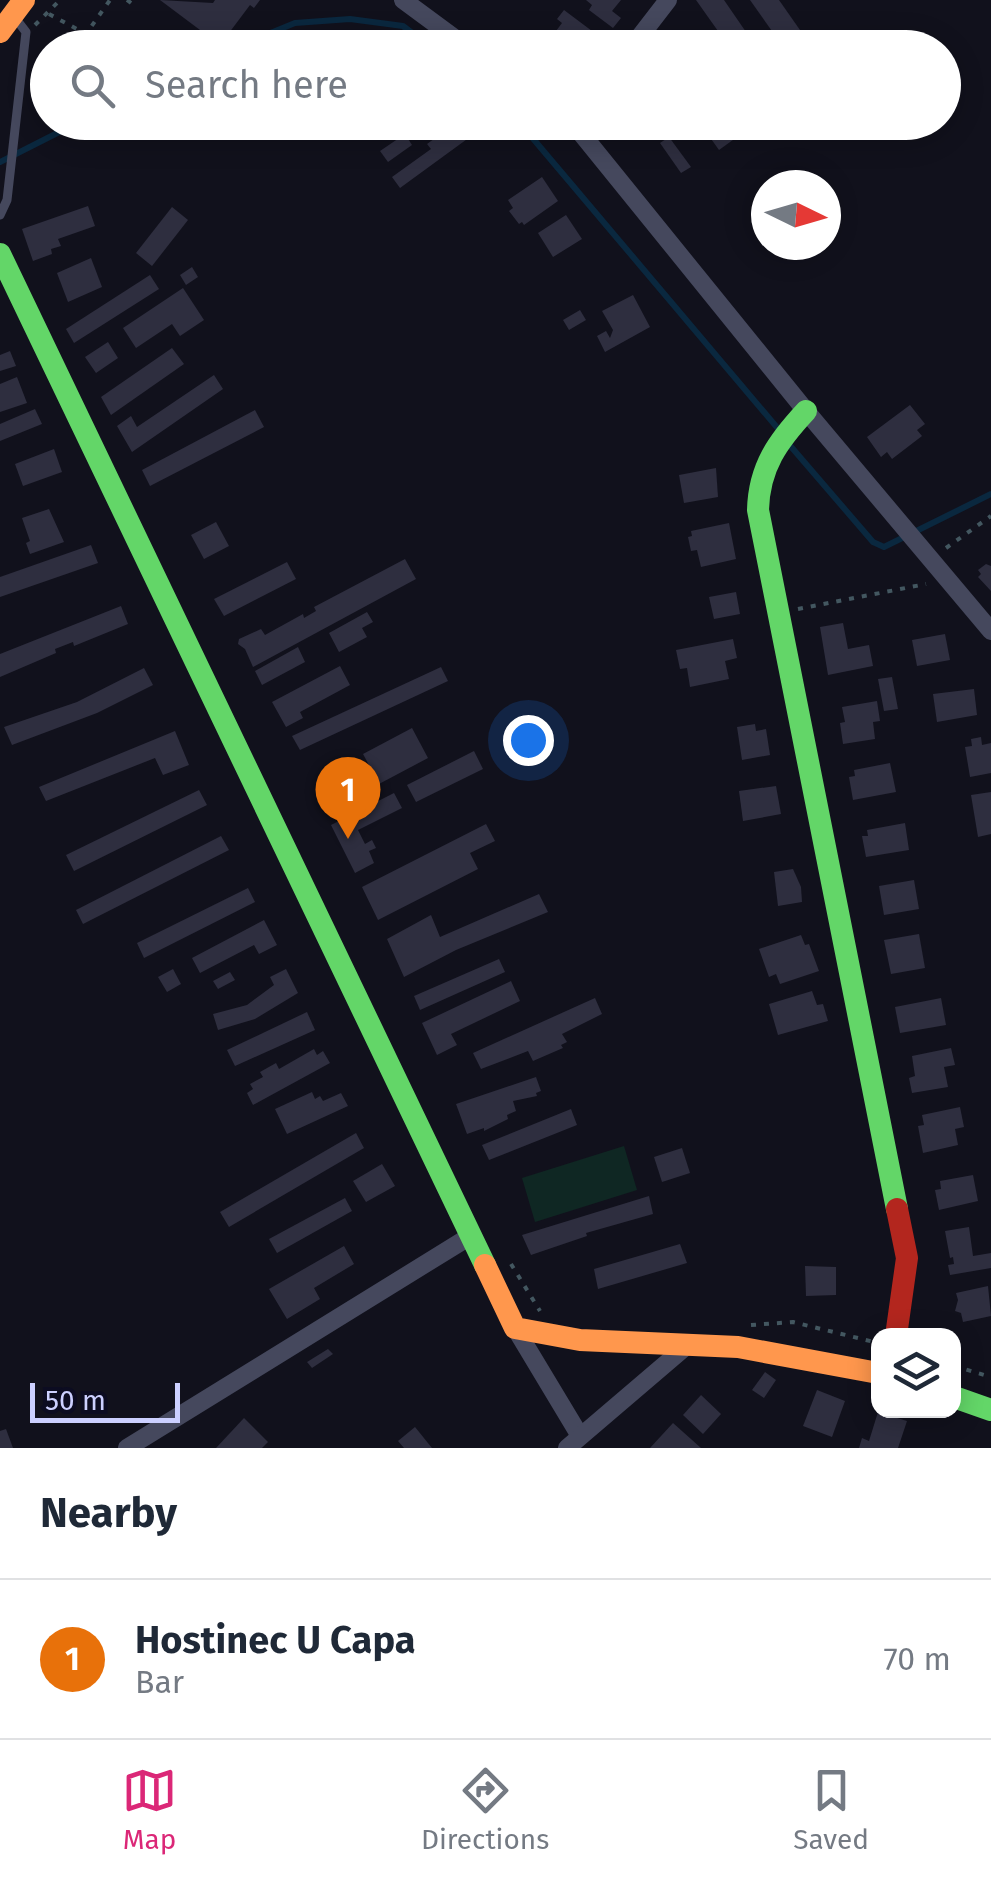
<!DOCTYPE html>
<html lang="en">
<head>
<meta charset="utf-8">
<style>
  :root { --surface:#fff; --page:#f2f2f3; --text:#1f2937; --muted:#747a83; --line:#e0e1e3; --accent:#db2777 }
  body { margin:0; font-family:"Fira Sans",sans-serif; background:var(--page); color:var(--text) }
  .controls { position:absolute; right:30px; bottom:30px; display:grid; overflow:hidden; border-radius:20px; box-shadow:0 5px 25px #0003 }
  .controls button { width:90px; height:90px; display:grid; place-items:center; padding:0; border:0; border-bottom:2px solid var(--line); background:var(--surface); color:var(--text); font:50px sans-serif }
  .compass { position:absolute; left:751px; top:170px; width:90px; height:90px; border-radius:50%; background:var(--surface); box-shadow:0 5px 25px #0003; rotate:95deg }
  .scale { position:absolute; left:30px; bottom:25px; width:150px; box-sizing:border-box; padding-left:10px; border:5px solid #ccd0ff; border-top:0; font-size:28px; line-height:35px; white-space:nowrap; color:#ccd0ff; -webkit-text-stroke:8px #0c0c21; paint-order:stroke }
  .you { position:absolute; left:528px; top:740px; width:35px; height:35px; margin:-25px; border:8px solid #fff; border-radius:50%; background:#1a73e8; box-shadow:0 0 0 15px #1a73e833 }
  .badge { display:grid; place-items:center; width:65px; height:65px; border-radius:50%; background:var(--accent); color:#fff; font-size:32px; font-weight:700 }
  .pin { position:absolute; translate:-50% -82px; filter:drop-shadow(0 2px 5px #0008) }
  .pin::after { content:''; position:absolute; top:52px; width:35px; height:30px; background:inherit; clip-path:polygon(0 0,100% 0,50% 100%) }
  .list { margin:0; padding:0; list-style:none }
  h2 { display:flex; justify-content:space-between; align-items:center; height:130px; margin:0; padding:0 40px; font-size:42px }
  h2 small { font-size:32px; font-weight:400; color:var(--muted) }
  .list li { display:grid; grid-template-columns:65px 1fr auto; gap:30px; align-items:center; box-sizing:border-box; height:160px; padding:0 40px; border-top:2px solid var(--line) }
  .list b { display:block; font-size:38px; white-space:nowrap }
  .list p { margin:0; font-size:32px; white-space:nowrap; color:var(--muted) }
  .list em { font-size:32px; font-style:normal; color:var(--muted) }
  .icon { flex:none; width:55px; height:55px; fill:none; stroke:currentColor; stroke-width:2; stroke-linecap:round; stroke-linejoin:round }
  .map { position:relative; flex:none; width:991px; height:1448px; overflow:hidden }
  .search { position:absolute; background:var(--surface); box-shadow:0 5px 25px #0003; left:30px; right:30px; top:30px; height:110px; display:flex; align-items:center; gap:25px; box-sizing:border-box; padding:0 35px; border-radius:55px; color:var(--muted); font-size:38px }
  .sheet { height:290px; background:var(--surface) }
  nav { display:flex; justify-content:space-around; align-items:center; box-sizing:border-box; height:140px; border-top:2px solid var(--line); background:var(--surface); font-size:28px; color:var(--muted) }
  nav a { display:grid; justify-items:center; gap:5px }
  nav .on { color:var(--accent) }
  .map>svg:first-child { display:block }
  .green { fill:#0f2723 }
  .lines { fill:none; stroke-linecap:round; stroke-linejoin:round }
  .stream { stroke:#0a283f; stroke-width:6 }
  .building { fill:#2e2e3f }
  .path { stroke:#435760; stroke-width:4; stroke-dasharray:5 8; stroke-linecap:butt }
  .lane { stroke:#45485d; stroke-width:9 }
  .street { stroke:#45485d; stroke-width:18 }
  .fast { stroke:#63d668; stroke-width:22 }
  .slow { stroke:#ff974d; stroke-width:22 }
  .jam { stroke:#b3261e; stroke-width:22 }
</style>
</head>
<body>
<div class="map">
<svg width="991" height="1448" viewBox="0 0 991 1448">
  <rect width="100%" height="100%" fill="#11111c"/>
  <path class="green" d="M624,1146L637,1190L535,1222L522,1178Z"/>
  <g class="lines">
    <g class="stream">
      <path d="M234,48L295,23L350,19L403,26L432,48"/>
      <path d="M519,122L780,431"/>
      <path d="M0,162L79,122"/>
      <path d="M787,442L873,542L884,547L991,494"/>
    </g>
  </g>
  <g class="building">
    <path d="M160,0L213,3L215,0H260L254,8L250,5L220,45Z"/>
    <path d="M586,0H621L612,11L621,18L613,28L589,10L592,5Z"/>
    <path d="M696,0H724L757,48H730Z"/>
    <path d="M750,0H779L800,30L781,44Z"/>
    <path d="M564,10L604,40L598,48H570L573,44L556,31L562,23L557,19Z"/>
    <path d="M441,122H483L485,126L400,188L392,177L431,149L427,144L445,131L439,124Z"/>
    <path d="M620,122H654L639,133L633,124L626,130Z"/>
    <path d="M699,122H726L737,137L719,150Z"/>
    <path d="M405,134L412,145L388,162L380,151Z"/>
    <path d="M669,137L691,167L681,173L660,143Z"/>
    <path d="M542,177L558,201L524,225L522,222L519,224L509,211L513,208L508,200Z"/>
    <path d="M88,206L95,226L58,239L61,246L51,249L52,254L33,261L22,229Z"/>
    <path d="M172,207L188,220L152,266L136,253Z"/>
    <path d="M566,215L582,239L553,257L538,233Z"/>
    <path d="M91,258L102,287L68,302L57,273Z"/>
    <path d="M192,267L198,277L186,285L180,275Z"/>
    <path d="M150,275L159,289L74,343L66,329Z"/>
    <path d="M183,288L204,320L180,336L172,324L136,348L123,328Z"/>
    <path d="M633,295L650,327L605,352L597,336L606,331L610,338L613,330L602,311Z"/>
    <path d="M580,310L586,320L569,330L563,320Z"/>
    <path d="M108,342L118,358L96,373L85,357Z"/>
    <path d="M172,348L184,364L111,415L101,397Z"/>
    <path d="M10,351L16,366L0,371V355Z"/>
    <path d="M214,375L223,389L132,452L117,426L131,416L137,427Z"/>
    <path d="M17,377L27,403L0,412V384Z"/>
    <path d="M910,405L925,424L917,430L922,436L892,459L887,452L881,457L867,437Z"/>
    <path d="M35,409L42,424L0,441V424Z"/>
    <path d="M255,410L264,427L150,486L142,470Z"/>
    <path d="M54,449L62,472L23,486L15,464Z"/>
    <path d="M716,468L718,497L684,503L679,475Z"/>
    <path d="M49,509L64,542L30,554L26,543L30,541L22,518Z"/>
    <path d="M216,522L229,546L204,559L191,535Z"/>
    <path d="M729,523L736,559L701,567L697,550L691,551L688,537L692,536L691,531Z"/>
    <path d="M91,545L98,563L0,597V577Z"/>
    <path d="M405,559L416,579L253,667L245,649L238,644L239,639L261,629L265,635L303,614L304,618L316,611L314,607Z"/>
    <path d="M287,562L296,579L224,616L214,599Z"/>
    <path d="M986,564L991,566V591L978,577L981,574L978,570Z"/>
    <path d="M736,592L740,614L714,619L709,597Z"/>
    <path d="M121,606L128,624L74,646L73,642L55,649L56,653L0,677V654Z"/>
    <path d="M367,612L373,622L362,628L367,637L339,652L329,633Z"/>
    <path d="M843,623L848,649L869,645L873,666L828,675L820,627Z"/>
    <path d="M945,634L950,660L917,666L912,640Z"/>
    <path d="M733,639L737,658L725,661L729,679L690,687L687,668L680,669L676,650Z"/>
    <path d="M298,647L305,662L262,685L255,671Z"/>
    <path d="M340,666L350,685L300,712L303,718L286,727L272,702Z"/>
    <path d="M441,667L448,681L300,750L292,736Z"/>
    <path d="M144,668L153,685L97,713L12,745L4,727L77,702Z"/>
    <path d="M892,677L898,709L884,711L878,679Z"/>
    <path d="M974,689L977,715L937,722L933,694Z"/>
    <path d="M877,701L880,721L873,722L875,739L843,744L840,723L845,722L842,707Z"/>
    <path d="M755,724L756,731L766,729L770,755L742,760L737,727Z"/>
    <path d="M412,728L428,758L379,784L363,754Z"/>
    <path d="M175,731L189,765L163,775L155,758L46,801L39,787Z"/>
    <path d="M981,737L982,745L991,743V773L970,777L965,747L972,746L971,739Z"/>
    <path d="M474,751L483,769L416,802L407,785Z"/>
    <path d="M890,763L896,792L853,800L849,777L855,776L854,770Z"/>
    <path d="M776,786L781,814L743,821L739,791Z"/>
    <path d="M199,790L207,805L74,871L66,855Z"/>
    <path d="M991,792V834L978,837L971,795Z"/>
    <path d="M394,793L402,808L358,830L365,844L372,840L376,848L369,851L374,863L355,873L331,825Z"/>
    <path d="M905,823L909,850L866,857L862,836H868L867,830Z"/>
    <path d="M486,824L495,841L470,853L478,869L378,920L362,887Z"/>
    <path d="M221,836L229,850L83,924L76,910Z"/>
    <path d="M793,869L801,887L802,902L778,906L774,872Z"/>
    <path d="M914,880L919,909L884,915L879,886Z"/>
    <path d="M248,888L255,902L144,958L137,943Z"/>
    <path d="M539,894L548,912L456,950L404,977L387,939L431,915L440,937Z"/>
    <path d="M264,920L277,945L259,954L254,945L200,973L192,958Z"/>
    <path d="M919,934L925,968L891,974L884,940Z"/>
    <path d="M801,935L805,945L809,944L819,971L780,984L776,974L769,977L759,949Z"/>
    <path d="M499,959L505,972L420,1010L414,996Z"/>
    <path d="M173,969L181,984L167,992L158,977Z"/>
    <path d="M286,969L298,993L255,1019L218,1030L213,1014L247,1005L274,985L270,977Z"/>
    <path d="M230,972L235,980L218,989L213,981Z"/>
    <path d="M511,981L520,1001L451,1034L457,1045L437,1055L422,1023Z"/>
    <path d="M812,991L817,1005L823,1004L828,1021L778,1035L769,1004Z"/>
    <path d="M595,998L602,1014L562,1034L567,1042L561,1045L563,1048L533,1061L528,1051L481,1069L473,1053Z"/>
    <path d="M941,998L946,1025L900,1033L895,1007Z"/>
    <path d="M307,1012L315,1030L235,1066L227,1050Z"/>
    <path d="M951,1048L955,1065L944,1067L948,1087L912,1093L909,1078L915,1076L912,1056Z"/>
    <path d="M314,1049L317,1055L323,1051L330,1063L253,1105L247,1093L253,1089L250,1084L263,1077L260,1072L276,1063L279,1069Z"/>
    <path d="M536,1077L541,1091L536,1093L537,1096L513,1101L516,1111L507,1115L508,1119L484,1131V1128L467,1134L456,1104Z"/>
    <path d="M312,1092L315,1099L320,1096L323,1101L341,1093L348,1106L287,1134L275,1109Z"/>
    <path d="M960,1107L964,1127L955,1129L958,1145L923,1153L918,1126L924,1125L922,1115Z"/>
    <path d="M571,1109L577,1125L489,1160L482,1145Z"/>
    <path d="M356,1133L364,1148L229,1227L220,1212Z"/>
    <path d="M682,1148L690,1173L662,1182L654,1157Z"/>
    <path d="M382,1164L395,1186L366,1202L353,1181Z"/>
    <path d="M973,1175L978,1201L939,1210L935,1190L941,1189L940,1181Z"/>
    <path d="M649,1196L653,1214L586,1233L587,1236L531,1255L522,1235Z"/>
    <path d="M345,1198L352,1211L277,1253L269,1239Z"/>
    <path d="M969,1227L973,1256L991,1253V1268L950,1275L948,1265L954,1264L953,1257L950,1258L945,1231Z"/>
    <path d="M680,1244L687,1263L598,1289L594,1269Z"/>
    <path d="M344,1246L354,1264L314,1288L320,1299L287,1319L269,1289Z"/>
    <path d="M805,1266L836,1267V1295L806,1296Z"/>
    <path d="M988,1286L991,1316L963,1322L961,1313L955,1311L958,1300L956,1293Z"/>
    <path d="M328,1349L333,1354L312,1368L307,1362Z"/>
    <path d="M765,1372L776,1380L764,1398L752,1390Z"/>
    <path d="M817,1390L845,1401L832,1437L803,1426Z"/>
    <path d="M701,1395L721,1414L703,1434L683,1415Z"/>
    <path d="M878,1412L907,1421L898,1448H859L862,1438L869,1441Z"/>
    <path d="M244,1418L268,1442L262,1448H216Z"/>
    <path d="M673,1423L701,1448H650Z"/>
    <path d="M415,1427L432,1448H404L398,1441Z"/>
    <path d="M6,1429L13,1448H0V1431Z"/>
  </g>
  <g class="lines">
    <g class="path">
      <path d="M127,0L131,3"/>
      <path d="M49,14L86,34L110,0"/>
      <path d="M35,25L60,0"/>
      <path d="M946,548L991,516"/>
      <path d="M798,609L926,584"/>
      <path d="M511,1264L540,1311"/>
      <path d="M751,1325L793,1322L874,1342"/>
      <path d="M954,1366L991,1377"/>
    </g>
    <path class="lane" d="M0,215L7,200L26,32L16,19"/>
    <g class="street">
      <path d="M403,0L468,48"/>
      <path d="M631,48L668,0"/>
      <path d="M572,122L806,411L991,631"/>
      <path d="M515,1328L580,1436"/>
      <path d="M127,1448L472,1235"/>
      <path d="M567,1448L690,1343"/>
    </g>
    <g class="fast">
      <path d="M0,254L485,1265"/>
      <path d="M806,411C778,441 759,467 758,510L897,1209"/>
      <path d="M954,1397L991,1410"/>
    </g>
    <g class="slow">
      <path d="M0,32L24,0"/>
      <path d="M485,1265L515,1328L580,1340L738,1347L878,1373"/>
    </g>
    <path class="jam" d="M896,1336L907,1258L897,1209"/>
  </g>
</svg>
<div class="controls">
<button><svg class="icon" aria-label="layers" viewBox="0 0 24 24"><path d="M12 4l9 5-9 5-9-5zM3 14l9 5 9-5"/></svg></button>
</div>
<svg class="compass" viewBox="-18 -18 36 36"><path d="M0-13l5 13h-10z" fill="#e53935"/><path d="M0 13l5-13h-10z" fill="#747a83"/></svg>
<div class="scale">50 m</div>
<div class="you"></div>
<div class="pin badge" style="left:348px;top:839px;background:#e8710a">1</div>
<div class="search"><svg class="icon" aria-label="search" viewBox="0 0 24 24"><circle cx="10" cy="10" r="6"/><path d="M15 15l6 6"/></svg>Search here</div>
</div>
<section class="sheet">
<h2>Nearby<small></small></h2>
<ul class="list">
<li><span class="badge" style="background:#e8710a">1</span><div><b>Hostinec U Capa</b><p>Bar</p></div><em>70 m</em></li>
</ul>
</section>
<nav>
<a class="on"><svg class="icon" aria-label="map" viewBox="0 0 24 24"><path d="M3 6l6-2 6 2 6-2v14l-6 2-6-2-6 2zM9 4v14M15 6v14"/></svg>Map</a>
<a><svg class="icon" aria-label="directions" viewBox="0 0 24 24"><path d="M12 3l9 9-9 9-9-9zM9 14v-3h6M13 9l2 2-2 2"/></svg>Directions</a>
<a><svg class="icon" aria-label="saved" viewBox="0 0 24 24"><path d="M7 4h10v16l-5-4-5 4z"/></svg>Saved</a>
</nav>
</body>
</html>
